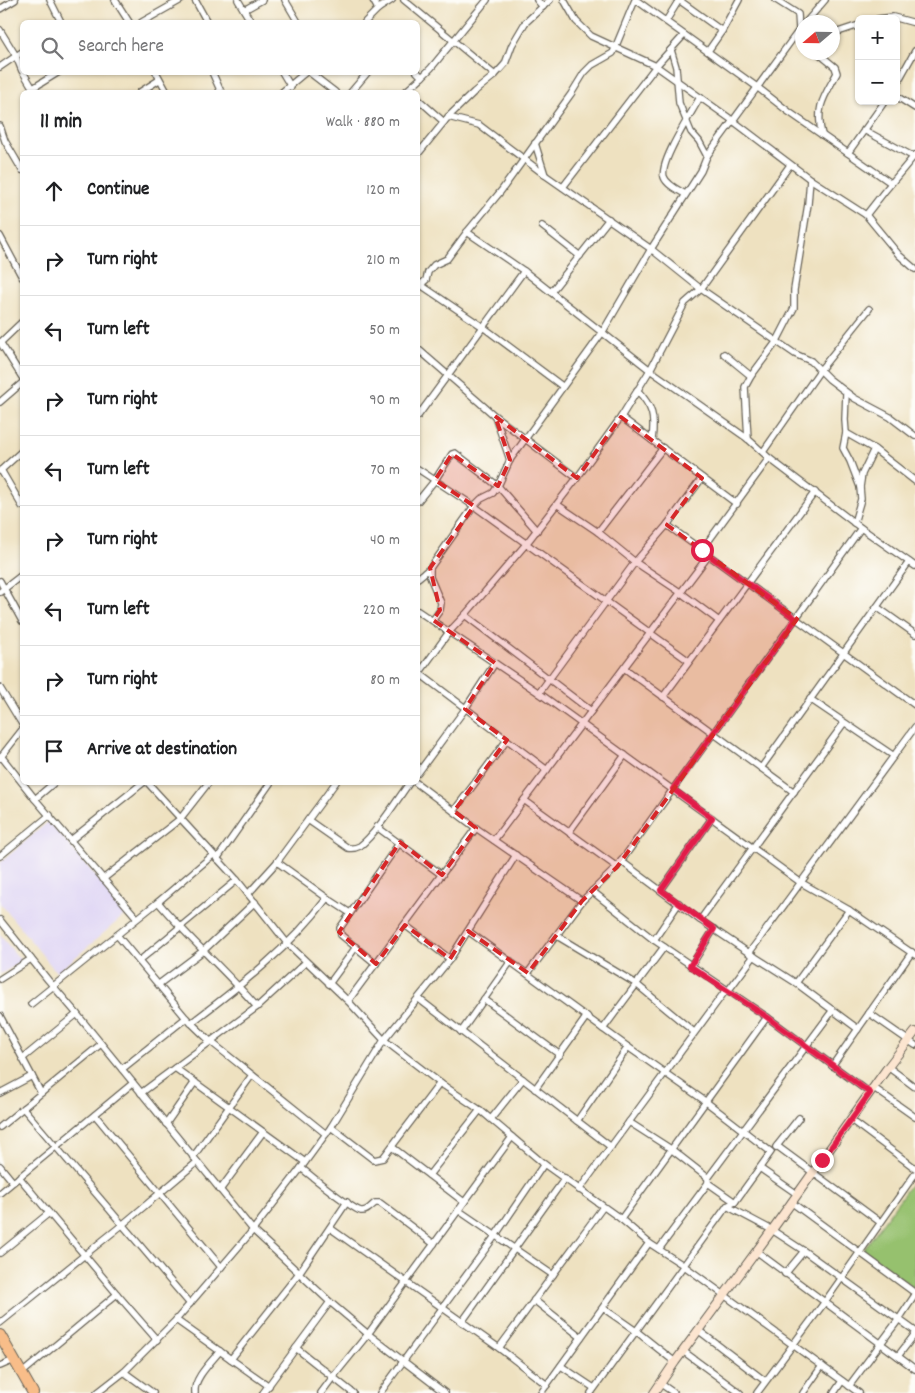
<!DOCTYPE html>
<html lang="en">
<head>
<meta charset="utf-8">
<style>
  :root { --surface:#fff; --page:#f2f2f2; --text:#202124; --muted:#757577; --line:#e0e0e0 }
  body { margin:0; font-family:Dekko,sans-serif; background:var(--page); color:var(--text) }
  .controls { position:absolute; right:15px; top:15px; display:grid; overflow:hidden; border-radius:8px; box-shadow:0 1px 4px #0004 }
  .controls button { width:45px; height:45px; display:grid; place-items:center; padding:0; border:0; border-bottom:1px solid var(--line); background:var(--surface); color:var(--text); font:25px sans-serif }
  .compass { position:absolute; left:795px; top:15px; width:45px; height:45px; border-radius:50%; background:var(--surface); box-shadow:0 1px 4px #0004; rotate:250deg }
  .stop { position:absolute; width:15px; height:15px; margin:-11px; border:4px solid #e11d48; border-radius:50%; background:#fff }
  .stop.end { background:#e11d48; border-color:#fff; box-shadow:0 1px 5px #0008 }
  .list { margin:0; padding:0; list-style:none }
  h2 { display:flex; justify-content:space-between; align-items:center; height:65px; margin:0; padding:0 20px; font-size:21px }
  h2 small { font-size:16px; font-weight:400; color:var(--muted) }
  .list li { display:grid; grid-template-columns:32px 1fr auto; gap:15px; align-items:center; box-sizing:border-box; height:70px; padding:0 20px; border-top:1px solid var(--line) }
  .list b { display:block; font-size:19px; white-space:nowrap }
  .list em { font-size:16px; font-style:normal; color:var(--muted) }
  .icon { flex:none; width:28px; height:28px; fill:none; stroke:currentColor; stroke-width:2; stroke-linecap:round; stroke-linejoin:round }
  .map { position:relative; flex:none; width:915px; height:1393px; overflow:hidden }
  .search { position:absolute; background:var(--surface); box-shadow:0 1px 4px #0004; left:20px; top:20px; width:400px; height:55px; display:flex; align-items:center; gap:12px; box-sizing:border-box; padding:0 18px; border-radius:8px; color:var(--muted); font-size:19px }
  .panel { position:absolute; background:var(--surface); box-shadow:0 1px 4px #0004; left:20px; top:90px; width:400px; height:695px; border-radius:8px }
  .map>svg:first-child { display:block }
  .built { fill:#dfd5f5 }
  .green { fill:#96c16e; stroke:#596e45 }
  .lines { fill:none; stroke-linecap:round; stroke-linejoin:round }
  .minor-casing { stroke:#666155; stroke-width:8 }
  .secondary-casing { stroke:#666155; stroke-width:10 }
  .trunk-casing { stroke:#666155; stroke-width:12 }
  .minor { stroke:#fff; stroke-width:5.5 }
  .secondary { stroke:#fce5d0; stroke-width:8 }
  .trunk { stroke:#f8bd89; stroke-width:10 }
  .route { stroke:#e11d48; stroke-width:6 }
  .marked { fill:#d62828; fill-opacity:0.2; stroke:#d62828; stroke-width:4; stroke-dasharray:10 6; stroke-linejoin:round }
</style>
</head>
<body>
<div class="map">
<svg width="915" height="1393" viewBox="0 0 915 1393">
  <rect width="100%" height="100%" fill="#fdfcf7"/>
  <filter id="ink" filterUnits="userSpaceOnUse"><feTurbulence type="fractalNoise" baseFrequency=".02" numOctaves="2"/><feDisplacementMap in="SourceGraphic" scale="10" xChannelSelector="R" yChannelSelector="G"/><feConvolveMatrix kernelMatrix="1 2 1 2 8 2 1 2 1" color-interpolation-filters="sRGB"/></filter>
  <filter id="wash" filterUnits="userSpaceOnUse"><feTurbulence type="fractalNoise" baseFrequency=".0096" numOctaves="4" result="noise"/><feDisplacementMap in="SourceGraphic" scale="20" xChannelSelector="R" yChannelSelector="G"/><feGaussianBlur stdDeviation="1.12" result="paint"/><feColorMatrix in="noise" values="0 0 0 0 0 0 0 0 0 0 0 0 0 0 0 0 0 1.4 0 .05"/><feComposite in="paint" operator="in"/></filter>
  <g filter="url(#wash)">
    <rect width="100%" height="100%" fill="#eee1c0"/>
    <g class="built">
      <path d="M49,821L127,913L57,973L0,903V863Z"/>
      <path d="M0,935L22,962L0,974Z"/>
    </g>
    <path class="green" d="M915,1178V1289L863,1250Z"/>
  </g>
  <g filter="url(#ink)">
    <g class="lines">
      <g class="minor-casing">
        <g id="minor">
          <path d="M50,0L61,22"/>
          <path d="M115,0L129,22"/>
          <path d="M195,0L207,22"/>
          <path d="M238,0L251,22"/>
          <path d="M285,0L298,22"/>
          <path d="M373,0L378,9"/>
          <path d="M404,0L495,75"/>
          <path d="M537,0L543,7"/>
          <path d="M564,0L576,21L591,36L656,66L732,120L810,179L866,215L899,255L915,269"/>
          <path d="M636,0L757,87L789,112L891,183"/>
          <path d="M679,0L722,31"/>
          <path d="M776,0L798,14L799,30L802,33"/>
          <path d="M0,9L15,0"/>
          <path d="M244,10L262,0"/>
          <path d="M878,19L893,17L915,23"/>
          <path d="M666,21L679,0"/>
          <path d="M142,22L181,0"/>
          <path d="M365,22L378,9L392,0"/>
          <path d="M806,22L825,0"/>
          <path d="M0,30L16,56L22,71"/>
          <path d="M832,34L859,25"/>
          <path d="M671,50L676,67L679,103L691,132L699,141L707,156"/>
          <path d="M708,51L722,31L739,0"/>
          <path d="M817,52L835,67L837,73C824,97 815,107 822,135"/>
          <path d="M0,67L22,52"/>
          <path d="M23,72L35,92"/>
          <path d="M156,72L167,92"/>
          <path d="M212,72L221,92"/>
          <path d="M282,72L291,87"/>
          <path d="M309,72L335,92"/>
          <path d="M422,77L431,68L487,0"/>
          <path d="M896,85L915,51"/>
          <path d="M33,88L59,72"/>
          <path d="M140,92L159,80"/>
          <path d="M282,92L306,72"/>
          <path d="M351,92L368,72"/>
          <path d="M405,92L422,77L417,72"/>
          <path d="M896,96L915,108"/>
          <path d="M418,99L444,122"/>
          <path d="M0,126L5,141L22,170"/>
          <path d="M864,130L914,157"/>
          <path d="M535,143L545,175"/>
          <path d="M848,153L885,101"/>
          <path d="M418,154L448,117L474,92L495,75L505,64L512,45L525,23L550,0"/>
          <path d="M790,165L701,289L795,354L811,361L829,379L854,398L890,417L915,436"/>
          <path d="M563,187L656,66L684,35"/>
          <path d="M685,194C678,190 667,185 664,177C659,162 692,113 700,97"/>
          <path d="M866,215L884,192L915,155"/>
          <path d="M542,226L580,256"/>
          <path d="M467,232L524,271L650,370L748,439L769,458L861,528L915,566"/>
          <path d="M0,236L22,277"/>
          <path d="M418,283L483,327L562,386"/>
          <path d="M420,285L426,280L428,272L434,265L447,259L467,232L501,191L571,94L584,73L592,65L613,53L635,0"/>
          <path d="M551,292L609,219"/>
          <path d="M0,342L22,377"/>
          <path d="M0,343L22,322"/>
          <path d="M418,349L495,416L577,478"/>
          <path d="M724,354L751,376"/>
          <path d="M637,390C653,407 655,417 652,440"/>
          <path d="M846,393L845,420L846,433L843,448L850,461L860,487"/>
          <path d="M0,402L22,383"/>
          <path d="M418,416L524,271"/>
          <path d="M495,416L510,460"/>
          <path d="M621,417L737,504"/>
          <path d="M846,433L874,449L915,481"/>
          <path d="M748,439L745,387L751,376L777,341L794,308V290L808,204L810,179"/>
          <path d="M763,452L821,369L869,309"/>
          <path d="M418,469L474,506L689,661"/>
          <path d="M1,470L22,506"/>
          <path d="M0,471L22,451"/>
          <path d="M418,501L435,480L452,454L455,453L498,486L537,531"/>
          <path d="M558,505L598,532L635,562L680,592L719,621"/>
          <path d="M854,523L861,499L860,487L862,474L874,449"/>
          <path d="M667,525L915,705"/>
          <path d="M598,532L663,448"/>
          <path d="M702,550L769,458"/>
          <path d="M418,578L430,568"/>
          <path d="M0,581L22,621"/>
          <path d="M0,592L22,575"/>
          <path d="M877,607L915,634"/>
          <path d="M418,611L539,693L800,882L849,910L915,955"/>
          <path d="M465,615L591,711"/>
          <path d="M433,620L440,610L441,603L430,577V568L474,506L481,499L493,493L498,486L510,460L602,333L651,249L701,171L707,156L802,26"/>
          <path d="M624,668L794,792"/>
          <path d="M419,673L547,770"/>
          <path d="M418,675L449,632L465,615L526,544L577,478L621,417L650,370L685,303L701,289L651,249L545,175L479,125L448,117"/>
          <path d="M0,688L22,724"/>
          <path d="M539,693L635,562L667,525L702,478"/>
          <path d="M663,697L815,492"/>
          <path d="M810,699L894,756"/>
          <path d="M1,756L35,799L137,918"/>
          <path d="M0,758L22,730"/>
          <path d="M761,768L909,562"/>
          <path d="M418,773L465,709L495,663"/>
          <path d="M147,782L237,880L287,943L348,1001L384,1040L440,1083L480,1110L544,1164L621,1219L649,1243L683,1265L859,1393"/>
          <path d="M415,782L476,828L582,901"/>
          <path d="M35,799L55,782"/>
          <path d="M524,800L617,867"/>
          <path d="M454,811L507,740"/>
          <path d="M308,820L348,848C353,849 356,848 360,846C376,834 397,800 410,782"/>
          <path d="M377,827L442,875"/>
          <path d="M569,832L625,755"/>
          <path d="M71,840L144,782"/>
          <path d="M494,840L709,555"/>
          <path d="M0,856L50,815"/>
          <path d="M217,859L271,782"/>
          <path d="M621,861L700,920L749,953L796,983L858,1029"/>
          <path d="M277,862L327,898"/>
          <path d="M103,879L180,819L209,782"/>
          <path d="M661,890L712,818"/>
          <path d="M592,891L654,940L767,1017L870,1093"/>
          <path d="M248,894L277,862L336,782"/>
          <path d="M158,902C189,939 226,971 257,1007"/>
          <path d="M0,920L48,980L77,1014L253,1230L330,1302L368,1334L445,1393"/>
          <path d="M700,920L844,723"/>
          <path d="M405,925L450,959"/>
          <path d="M468,931L628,1047L705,1101L771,1152L735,1202L727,1206L591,1393"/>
          <path d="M117,935L186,1018L210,1041L326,1134"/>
          <path d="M557,936L635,983L694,1032"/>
          <path d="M654,940L679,903"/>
          <path d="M749,953L915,727"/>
          <path d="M139,961L237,880"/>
          <path d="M376,964L341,935L340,928L400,842"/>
          <path d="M691,966L714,929"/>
          <path d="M528,973L582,901L617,867L861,528"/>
          <path d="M0,979L31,959"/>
          <path d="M796,983L849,910"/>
          <path d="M159,984L203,951L255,902"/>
          <path d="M329,984L356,947"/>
          <path d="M728,991L754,956"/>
          <path d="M419,999L611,1147"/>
          <path d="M484,999L560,1055"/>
          <path d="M348,1001L476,828"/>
          <path d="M31,1004L158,902L213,855"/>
          <path d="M869,1013L915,1045"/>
          <path d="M0,1016L41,1093"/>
          <path d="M191,1023C240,986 290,948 327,898L350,913"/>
          <path d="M603,1029L664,947"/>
          <path d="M461,1032L511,961"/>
          <path d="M23,1058L77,1014"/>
          <path d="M832,1066L912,952"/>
          <path d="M888,1067L915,1087"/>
          <path d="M175,1068L305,1162"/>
          <path d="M122,1069L186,1018"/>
          <path d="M874,1088L915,1117"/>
          <path d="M535,1089L587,1016"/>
          <path d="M0,1093L32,1076"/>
          <path d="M141,1093L257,1007L306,962"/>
          <path d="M23,1108L190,1304"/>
          <path d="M95,1115L221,1267"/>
          <path d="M491,1119L523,1079"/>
          <path d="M851,1120L915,1168"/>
          <path d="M577,1121L628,1047"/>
          <path d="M629,1122L671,1149L708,1178V1183L735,1202"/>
          <path d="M166,1124L195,1082"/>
          <path d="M0,1127L101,1044"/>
          <path d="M331,1127L374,1160L383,1158L440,1083"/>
          <path d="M777,1146L880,1222"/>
          <path d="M392,1147L464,1202"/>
          <path d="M776,1147L799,1118"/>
          <path d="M193,1157L252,1075"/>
          <path d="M0,1166L13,1182"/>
          <path d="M301,1168C313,1177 350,1208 361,1211C367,1212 371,1206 375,1203H380L434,1244"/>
          <path d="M761,1169L797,1194"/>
          <path d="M429,1175L480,1110"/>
          <path d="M19,1177L117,1294L157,1340"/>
          <path d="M708,1178L833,1010"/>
          <path d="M220,1190L263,1132"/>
          <path d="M579,1190L726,990"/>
          <path d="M0,1193L133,1083"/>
          <path d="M791,1202L915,1293"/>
          <path d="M727,1206L772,1230L804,1251L915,1331"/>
          <path d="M458,1210L553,1275"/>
          <path d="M621,1219L767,1017"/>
          <path d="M330,1228L499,1348L547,1385"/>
          <path d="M659,1249L708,1183"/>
          <path d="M756,1251L915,1369"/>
          <path d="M0,1253L49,1213"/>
          <path d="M785,1274L804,1251"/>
          <path d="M534,1300L581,1337"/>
          <path d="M603,1308L636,1331L675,1362"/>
          <path d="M176,1320L269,1386"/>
          <path d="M462,1322L565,1178"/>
          <path d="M0,1323L122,1225L197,1162"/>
          <path d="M698,1330L765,1381"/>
          <path d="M296,1348L353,1393"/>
          <path d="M499,1348L603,1207"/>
          <path d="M683,1351L740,1393"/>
          <path d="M898,1356L915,1334"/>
          <path d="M231,1359L299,1273L347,1202"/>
          <path d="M0,1366L14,1360"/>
          <path d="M561,1366L594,1388"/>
          <path d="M124,1372L153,1393"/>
          <path d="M22,1373L117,1294"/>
          <path d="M661,1384L674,1393"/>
          <path d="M849,1386L899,1319L915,1295"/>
          <path d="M97,1393L124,1372L176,1320L253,1230L301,1168L331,1127L384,1040L450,959L516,855"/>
          <path d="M195,1393C193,1379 211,1362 220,1351"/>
          <path d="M263,1393L330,1302"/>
          <path d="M321,1393L333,1377L368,1334L512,1137"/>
          <path d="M380,1393L495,1236L544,1164"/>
          <path d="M541,1393L649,1243"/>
          <path d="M757,1393L824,1303L915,1174"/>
          <path d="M803,1393L822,1366"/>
          <path d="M834,1393L842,1381"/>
        </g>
      </g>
      <g class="secondary-casing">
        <path id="secondary" d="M654,1393L675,1362L772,1230L888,1067L915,1032"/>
      </g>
      <g class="trunk-casing">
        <path id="trunk" d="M0,1335L33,1393"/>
      </g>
      <use href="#minor" class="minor"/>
      <use href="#secondary" class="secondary"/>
      <use href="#trunk" class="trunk"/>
    </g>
  </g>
  <g class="lines" filter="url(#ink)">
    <path class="route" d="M702,550L796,619L673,789L712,818L661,890L714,929L690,966L767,1017L870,1093L822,1160"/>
  </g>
  <path class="marked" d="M495,416L577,478L621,417L702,478L667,525L797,619L617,867L582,901L528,973L468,931L450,959L405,925L376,964L339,932L400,842L442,875L476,828L454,811L507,740L465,709L495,663L433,620L440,610L430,568L474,506L435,480L452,454L498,486L510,460Z"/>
</svg>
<div class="controls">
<button>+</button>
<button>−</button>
</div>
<svg class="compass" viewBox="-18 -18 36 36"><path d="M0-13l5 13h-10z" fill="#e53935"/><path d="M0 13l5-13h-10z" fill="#757577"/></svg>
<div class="stop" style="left:702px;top:550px"></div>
<div class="stop end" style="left:822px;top:1160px"></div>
<div class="search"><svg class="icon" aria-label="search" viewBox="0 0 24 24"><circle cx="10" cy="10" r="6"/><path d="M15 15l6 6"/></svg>Search here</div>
<section class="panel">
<h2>11 min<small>Walk · 880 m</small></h2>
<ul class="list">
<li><svg class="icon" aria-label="ahead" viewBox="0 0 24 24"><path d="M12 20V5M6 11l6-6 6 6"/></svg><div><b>Continue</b></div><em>120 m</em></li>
<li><svg class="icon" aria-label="right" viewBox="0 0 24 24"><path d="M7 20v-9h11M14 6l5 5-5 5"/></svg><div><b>Turn right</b></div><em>210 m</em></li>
<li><svg class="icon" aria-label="left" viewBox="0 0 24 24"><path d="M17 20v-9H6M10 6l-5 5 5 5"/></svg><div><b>Turn left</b></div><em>50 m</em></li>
<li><svg class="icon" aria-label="right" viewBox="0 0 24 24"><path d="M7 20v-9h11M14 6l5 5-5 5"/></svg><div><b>Turn right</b></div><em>90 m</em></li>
<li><svg class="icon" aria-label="left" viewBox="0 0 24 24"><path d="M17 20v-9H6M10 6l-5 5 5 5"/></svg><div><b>Turn left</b></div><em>70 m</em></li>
<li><svg class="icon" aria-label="right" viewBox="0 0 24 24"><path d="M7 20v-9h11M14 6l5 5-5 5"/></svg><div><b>Turn right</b></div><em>40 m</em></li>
<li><svg class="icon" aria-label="left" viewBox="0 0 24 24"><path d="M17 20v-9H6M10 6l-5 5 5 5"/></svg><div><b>Turn left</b></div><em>220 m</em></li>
<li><svg class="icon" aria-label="right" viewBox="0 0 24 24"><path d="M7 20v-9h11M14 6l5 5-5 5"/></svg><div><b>Turn right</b></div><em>80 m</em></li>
<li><svg class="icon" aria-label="arrive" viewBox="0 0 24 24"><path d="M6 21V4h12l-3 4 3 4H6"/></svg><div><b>Arrive at destination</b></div></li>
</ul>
</section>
</div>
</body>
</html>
